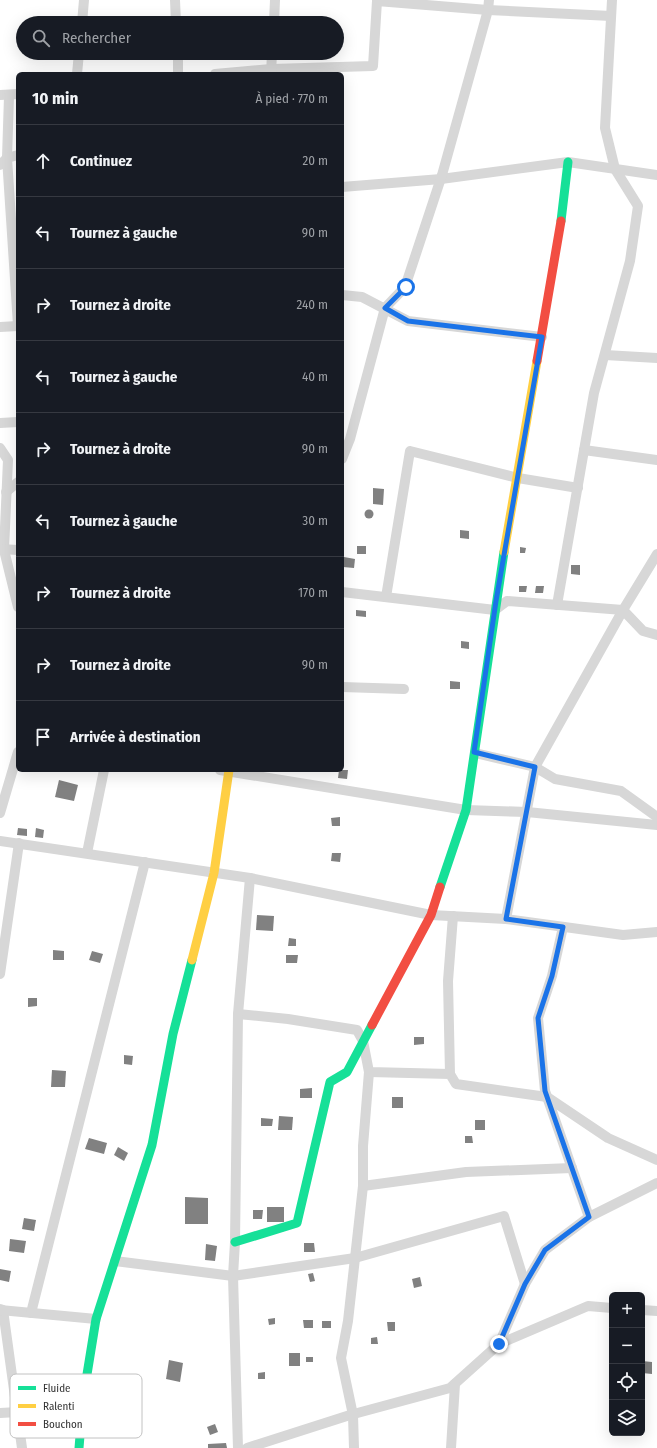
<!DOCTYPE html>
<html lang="fr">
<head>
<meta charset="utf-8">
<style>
  :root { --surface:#171b24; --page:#20242c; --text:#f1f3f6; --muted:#9ea1a6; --line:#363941 }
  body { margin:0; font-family:"Fira Sans Condensed",sans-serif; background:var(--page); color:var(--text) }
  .controls { position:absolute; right:12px; bottom:12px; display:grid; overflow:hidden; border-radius:6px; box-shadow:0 4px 16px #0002 }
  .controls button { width:36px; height:36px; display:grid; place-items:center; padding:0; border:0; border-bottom:1px solid var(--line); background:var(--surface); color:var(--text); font:20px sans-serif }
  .stop { position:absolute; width:12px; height:12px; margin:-9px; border:3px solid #1a73e8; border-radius:50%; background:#fff }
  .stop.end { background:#1a73e8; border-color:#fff; box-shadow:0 1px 4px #0008 }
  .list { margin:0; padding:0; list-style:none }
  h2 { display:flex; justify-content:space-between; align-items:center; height:52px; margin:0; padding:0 16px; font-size:17px }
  h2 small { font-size:13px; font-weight:400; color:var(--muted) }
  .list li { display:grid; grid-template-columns:26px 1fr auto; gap:12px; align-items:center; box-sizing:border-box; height:72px; padding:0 16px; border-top:1px solid var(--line) }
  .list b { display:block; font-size:15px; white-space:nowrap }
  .list em { font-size:13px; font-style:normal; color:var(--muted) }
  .icon { flex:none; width:22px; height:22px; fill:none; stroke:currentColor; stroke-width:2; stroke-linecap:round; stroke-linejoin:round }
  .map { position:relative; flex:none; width:657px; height:1448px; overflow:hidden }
  .search { position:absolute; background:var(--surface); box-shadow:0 4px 16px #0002; left:16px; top:16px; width:328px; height:44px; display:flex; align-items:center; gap:10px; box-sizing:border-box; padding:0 14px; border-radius:22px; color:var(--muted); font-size:15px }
  .panel { position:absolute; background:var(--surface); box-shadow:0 4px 16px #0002; left:16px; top:72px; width:328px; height:700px; border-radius:6px }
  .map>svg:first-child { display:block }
  .building { fill:#818181 }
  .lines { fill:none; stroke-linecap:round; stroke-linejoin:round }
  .street { stroke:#d7d7d7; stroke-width:10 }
  .fast { stroke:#16e098; stroke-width:9 }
  .slow { stroke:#ffcf43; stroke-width:9 }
  .jam { stroke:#f24e42; stroke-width:9 }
  .route { stroke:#1a73e8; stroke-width:5 }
  .key { fill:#fff; stroke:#c2c2c2; stroke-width:1 }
  .key-label { font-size:11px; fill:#333 }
</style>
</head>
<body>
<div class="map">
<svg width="657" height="1448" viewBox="0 0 657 1448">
  <rect width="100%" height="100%" fill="#fff"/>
  <g class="building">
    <path d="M373,488L384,489L383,505L373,504Z"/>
    <circle cx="369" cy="514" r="4.5"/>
    <path d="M460,530L469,531V539L460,538Z"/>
    <rect x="357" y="546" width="9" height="8"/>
    <path d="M520,547L526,548L525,553H520Z"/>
    <path d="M344,557L355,559L354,568L343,567Z"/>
    <path d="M571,565H580V575L571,574Z"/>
    <path d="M519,586H527L526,592H519Z"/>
    <path d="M536,586H544L543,593H535Z"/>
    <path d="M356,610L366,611V617L356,616Z"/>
    <path d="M461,641L469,642V649L461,648Z"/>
    <path d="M450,681L460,682V689H450Z"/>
    <path d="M339,770H348L347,779L338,778Z"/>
    <path d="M59,780L78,785L74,801L55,797Z"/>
    <path d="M340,817V826H332L331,818Z"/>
    <path d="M18,828L27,829V836L17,835Z"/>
    <path d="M36,828L44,830L43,838L35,837Z"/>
    <path d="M332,853H341L340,862L331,861Z"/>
    <path d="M257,915L274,916L273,931L256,930Z"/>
    <path d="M289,938L296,939V946H288Z"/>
    <path d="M53,950L64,951V960H53Z"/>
    <path d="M92,951L103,954L100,963L89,960Z"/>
    <path d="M286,955H298L297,963H286Z"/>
    <path d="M28,998H37V1006L28,1007Z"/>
    <path d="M414,1037H424V1044L414,1045Z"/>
    <path d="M124,1055L133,1056L132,1065L124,1064Z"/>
    <path d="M52,1070L66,1071L65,1087H51Z"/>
    <path d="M312,1088V1098H300V1089Z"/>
    <rect x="392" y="1097" width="11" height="11"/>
    <path d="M279,1116L293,1117L292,1130H278Z"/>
    <path d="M261,1118L273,1119L272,1126H261Z"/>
    <rect x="475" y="1120" width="10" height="10"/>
    <path d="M465,1136H472L473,1143H465Z"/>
    <path d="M89,1138L107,1143L104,1154L85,1149Z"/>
    <path d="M118,1147L128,1153L124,1161L114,1155Z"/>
    <path d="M185,1197L208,1198V1224H185Z"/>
    <rect x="267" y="1207" width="17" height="15"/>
    <path d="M253,1210H263L262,1219H253Z"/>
    <path d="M24,1218L36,1220L34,1231L22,1229Z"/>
    <path d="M10,1239L26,1241L24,1253L9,1251Z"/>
    <path d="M304,1243H314L315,1252H304Z"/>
    <path d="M206,1244L217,1246L215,1261L205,1260Z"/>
    <path d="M0,1269L11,1271L9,1282L0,1280Z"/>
    <path d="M313,1273L315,1281L310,1282L308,1274Z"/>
    <path d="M420,1277L422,1286L414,1288L412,1279Z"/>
    <path d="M275,1318V1324L269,1325L268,1319Z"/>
    <path d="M303,1320H313V1328H304Z"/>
    <rect x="322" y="1321" width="9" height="7"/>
    <path d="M387,1322H395V1331H388Z"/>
    <path d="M377,1337L378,1344H371V1338Z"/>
    <rect x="289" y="1353" width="11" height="13"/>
    <rect x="306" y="1357" width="7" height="5"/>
    <path d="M169,1360L183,1363L180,1382L166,1379Z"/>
    <path d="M642,1361L652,1362V1374L642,1373Z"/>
    <path d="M265,1372V1379H258V1373Z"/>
    <path d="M215,1424L218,1432L210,1435L207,1427Z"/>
    <path d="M226,1443L227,1448H208V1444Z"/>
  </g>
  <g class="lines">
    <g class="street">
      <path d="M175,0L176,23"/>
      <path d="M82,23L84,0"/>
      <path d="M274,23L275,0"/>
      <path d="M178,53V74"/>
      <path d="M77,74L79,53"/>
      <path d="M215,74L271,69L373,66L377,1L488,10L611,16"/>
      <path d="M271,74L272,53"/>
      <path d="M0,95L18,94"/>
      <path d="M9,96L7,158L18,325"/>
      <path d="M0,165L7,158L18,155"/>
      <path d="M342,187L441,179L568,162L657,175"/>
      <path d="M342,295L362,297L408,321L542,337"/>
      <path d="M0,327L18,326"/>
      <path d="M605,355L657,358"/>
      <path d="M0,423L18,422"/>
      <path d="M0,448L8,460L4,550L18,607"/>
      <path d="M584,450L657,460"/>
      <path d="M342,459L350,439L385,308L405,287L442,175L488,10L489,0"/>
      <path d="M6,492L18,482"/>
      <path d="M0,549L18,550"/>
      <path d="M342,592L495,610L507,601L623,610L643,631L657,635"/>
      <path d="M386,597L410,451L518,478L578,488"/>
      <path d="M557,605L594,393L630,261L638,206L615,169L605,128L612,0"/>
      <path d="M342,687L404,689"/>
      <path d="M475,753L535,767L555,779L621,791L657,817"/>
      <path d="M220,770L466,810L527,812L657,825"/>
      <path d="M0,813L18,752"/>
      <path d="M0,841L250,878L431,915L506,919L623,935L657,932"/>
      <path d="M87,853L104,770"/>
      <path d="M506,919L535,767L623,610L657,554"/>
      <path d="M563,927L552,976L538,1018L545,1091L589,1217"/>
      <path d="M0,974L19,843"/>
      <path d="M238,1014L288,1019L357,1030L363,1041L369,1072L450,1074L456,1084L547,1097L608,1138L657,1160"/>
      <path d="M450,1074L448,981L453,916"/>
      <path d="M363,1186L466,1172L572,1168"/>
      <path d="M115,1261L233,1276L355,1258L504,1216L525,1284"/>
      <path d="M0,1309L3,1310L22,1448"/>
      <path d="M0,1310L96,1319"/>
      <path d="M642,1310L657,1311"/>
      <path d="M31,1313L145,862"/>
      <path d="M499,1344L588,1306L612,1308"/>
      <path d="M0,1413L18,1412"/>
      <path d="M238,1448L233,1276L235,1242L238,1014L250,878"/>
      <path d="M247,1448L350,1415L450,1388L499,1344L525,1284L545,1250L589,1217L657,1183"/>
      <path d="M354,1448L353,1415L341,1358L348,1321L363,1186V1146L369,1072"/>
      <path d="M451,1448L455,1384"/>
    </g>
    <g class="fast">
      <path d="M561,221L568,162"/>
      <path d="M440,887L466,810L504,552"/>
      <path d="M235,1242L297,1223L330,1082L347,1072L372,1025"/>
      <path d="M79,1448L83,1399L96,1319L152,1145L173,1034L192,960"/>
    </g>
    <g class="slow">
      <path d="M504,552L537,361"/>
      <path d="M192,960L214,873L229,770"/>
    </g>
    <g class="jam">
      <path d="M537,361L561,221"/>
      <path d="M372,1025L431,915L440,887"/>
    </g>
  </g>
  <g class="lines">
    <path class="route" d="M406,287L385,308L408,321L542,337L496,601L474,752L535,767L506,919L563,927L552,976L538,1018L545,1091L589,1217L545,1250L525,1284L499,1344"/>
  </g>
  <rect x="10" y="1374" width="132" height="64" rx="6" class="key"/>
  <rect x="18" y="1386" width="18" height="4" fill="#16e098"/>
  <rect x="18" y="1404" width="18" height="4" fill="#ffcf43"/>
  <rect x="18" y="1422" width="18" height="4" fill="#f24e42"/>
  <g class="key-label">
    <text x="43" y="1392">Fluide</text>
    <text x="43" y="1410">Ralenti</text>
    <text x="43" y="1428">Bouchon</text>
  </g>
</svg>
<div class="controls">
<button>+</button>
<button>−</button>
<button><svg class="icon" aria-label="locate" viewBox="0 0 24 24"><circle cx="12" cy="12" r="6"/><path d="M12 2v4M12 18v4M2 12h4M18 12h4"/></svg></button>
<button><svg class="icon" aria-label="layers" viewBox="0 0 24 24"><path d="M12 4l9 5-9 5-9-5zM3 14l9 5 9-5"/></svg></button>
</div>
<div class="stop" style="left:406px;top:287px"></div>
<div class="stop end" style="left:499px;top:1344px"></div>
<div class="search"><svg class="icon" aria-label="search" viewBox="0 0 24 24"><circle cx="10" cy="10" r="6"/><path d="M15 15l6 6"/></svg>Rechercher</div>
<section class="panel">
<h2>10 min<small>À pied · 770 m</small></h2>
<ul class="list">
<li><svg class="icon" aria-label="ahead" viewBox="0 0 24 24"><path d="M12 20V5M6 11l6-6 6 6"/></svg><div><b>Continuez</b></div><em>20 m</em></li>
<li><svg class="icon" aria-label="left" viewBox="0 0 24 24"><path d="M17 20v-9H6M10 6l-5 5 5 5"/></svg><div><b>Tournez à gauche</b></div><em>90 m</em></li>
<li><svg class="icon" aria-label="right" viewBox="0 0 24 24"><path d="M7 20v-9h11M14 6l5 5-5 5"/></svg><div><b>Tournez à droite</b></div><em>240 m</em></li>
<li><svg class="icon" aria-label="left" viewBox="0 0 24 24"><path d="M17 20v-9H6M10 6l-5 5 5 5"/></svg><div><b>Tournez à gauche</b></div><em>40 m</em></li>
<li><svg class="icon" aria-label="right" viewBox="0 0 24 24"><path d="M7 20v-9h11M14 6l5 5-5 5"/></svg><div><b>Tournez à droite</b></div><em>90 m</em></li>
<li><svg class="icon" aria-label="left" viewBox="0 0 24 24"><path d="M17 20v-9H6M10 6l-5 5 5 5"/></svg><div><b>Tournez à gauche</b></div><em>30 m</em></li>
<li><svg class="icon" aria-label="right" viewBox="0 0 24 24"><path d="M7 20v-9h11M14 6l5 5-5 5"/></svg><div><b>Tournez à droite</b></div><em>170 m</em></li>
<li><svg class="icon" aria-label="right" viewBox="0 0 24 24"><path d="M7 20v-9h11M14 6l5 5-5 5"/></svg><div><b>Tournez à droite</b></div><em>90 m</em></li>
<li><svg class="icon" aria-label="arrive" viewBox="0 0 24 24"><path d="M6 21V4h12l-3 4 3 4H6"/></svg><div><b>Arrivée à destination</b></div></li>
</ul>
</section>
</div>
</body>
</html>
